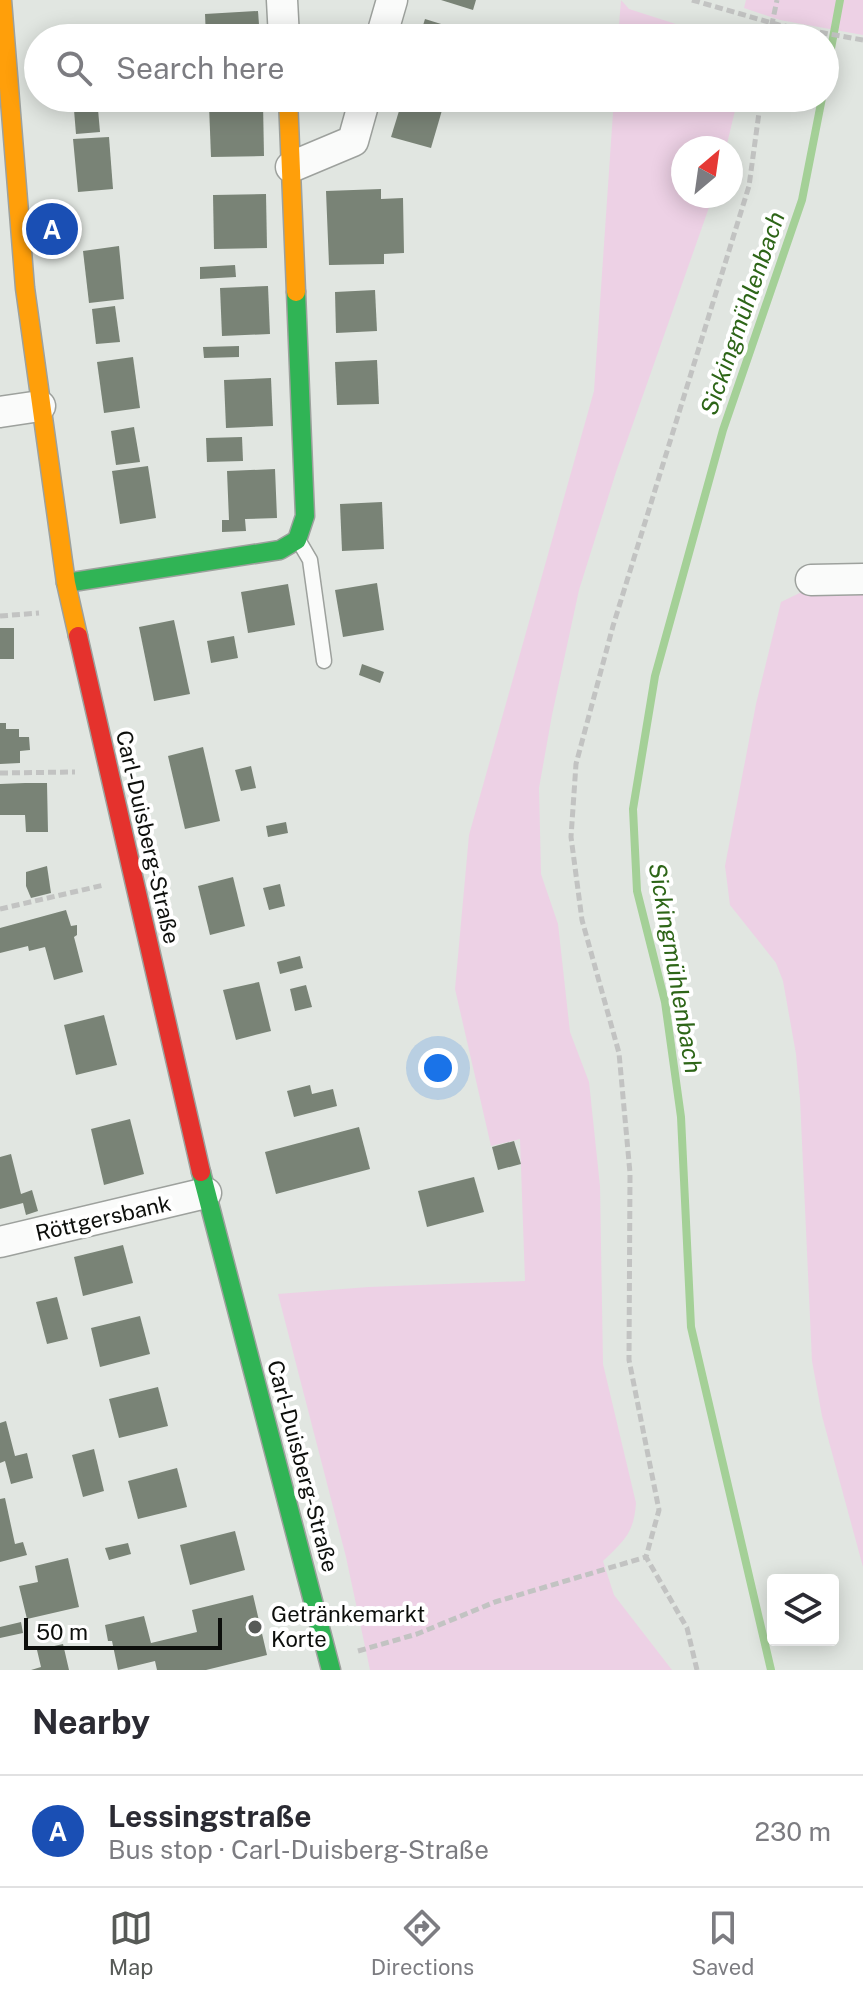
<!DOCTYPE html>
<html lang="en">
<head>
<meta charset="utf-8">
<style>
  :root { --surface:#fff; --page:#f7f7f7; --text:#2b2b33; --muted:#7c7c81; --line:#e1e1e2; --accent:#575a57 }
  body { margin:0; font-family:"Public Sans",sans-serif; background:var(--page); color:var(--text) }
  .controls { position:absolute; right:24px; bottom:24px; display:grid; overflow:hidden; border-radius:8px; box-shadow:0 4px 20px #0003 }
  .controls button { width:72px; height:72px; display:grid; place-items:center; padding:0; border:0; border-bottom:2px solid var(--line); background:var(--surface); color:var(--text); font:40px sans-serif }
  .compass { position:absolute; left:671px; top:136px; width:72px; height:72px; border-radius:50%; background:var(--surface); box-shadow:0 4px 20px #0003; rotate:29deg }
  .scale { position:absolute; left:24px; bottom:20px; width:198px; box-sizing:border-box; padding-left:8px; border:4px solid #0d0f0c; border-top:0; font-size:22px; line-height:28px; white-space:nowrap; color:#0d0f0c; -webkit-text-stroke:6px #fff; paint-order:stroke }
  .you { position:absolute; left:438px; top:1068px; width:28px; height:28px; margin:-20px; border:6px solid #fff; border-radius:50%; background:#1a73e8; box-shadow:0 0 0 12px #1a73e833 }
  .badge { display:grid; place-items:center; width:52px; height:52px; border-radius:50%; background:var(--accent); color:#fff; font-size:26px; font-weight:700 }
  .pin { position:absolute; translate:-50% -50%; border:4px solid #fff; box-shadow:0 2px 8px #0006 }
  .list { margin:0; padding:0; list-style:none }
  h2 { display:flex; justify-content:space-between; align-items:center; height:104px; margin:0; padding:0 32px; font-size:34px }
  h2 small { font-size:26px; font-weight:400; color:var(--muted) }
  .list li { display:grid; grid-template-columns:52px 1fr auto; gap:24px; align-items:center; box-sizing:border-box; height:112px; padding:0 32px; border-top:2px solid var(--line) }
  .list b { display:block; font-size:30px; white-space:nowrap }
  .list p { margin:0; font-size:26px; white-space:nowrap; color:var(--muted) }
  .list em { font-size:26px; font-style:normal; color:var(--muted) }
  .icon { flex:none; width:44px; height:44px; fill:none; stroke:currentColor; stroke-width:2; stroke-linecap:round; stroke-linejoin:round }
  .map { position:relative; flex:none; width:863px; height:1670px; overflow:hidden }
  .search { position:absolute; background:var(--surface); box-shadow:0 4px 20px #0003; left:24px; right:24px; top:24px; height:88px; display:flex; align-items:center; gap:20px; box-sizing:border-box; padding:0 28px; border-radius:44px; color:var(--muted); font-size:30px }
  .sheet { height:216px; background:var(--surface) }
  nav { display:flex; justify-content:space-around; align-items:center; box-sizing:border-box; height:112px; border-top:2px solid var(--line); background:var(--surface); font-size:22px; color:var(--muted) }
  nav a { display:grid; justify-items:center; gap:4px }
  nav .on { color:var(--accent) }
  .map>svg:first-child { display:block }
  .green { fill:#edd1e5 }
  .lines { fill:none; stroke-linecap:round; stroke-linejoin:round }
  .stream { stroke:#a4d097; stroke-width:8 }
  .building { fill:#798376 }
  .lane-casing { stroke:#9da19d; stroke-width:17 }
  .street-casing { stroke:#9da19d; stroke-width:33 }
  .fast-casing { stroke:#9da19d; stroke-width:21 }
  .slow-casing { stroke:#9da19d; stroke-width:21 }
  .jam-casing { stroke:#9da19d; stroke-width:21 }
  .path { stroke:#c2c3c2; stroke-width:5; stroke-dasharray:8 4; stroke-linecap:butt }
  .lane { stroke:#fafbfa; stroke-width:14 }
  .street { stroke:#fafbfa; stroke-width:30 }
  .fast { stroke:#30b455; stroke-width:18 }
  .slow { stroke:#ff9f0a; stroke-width:18 }
  .jam { stroke:#e5322d; stroke-width:18 }
  .poi-dot { fill:#575a57; stroke:#fff; stroke-width:3 }
  .labels { text-anchor:middle; dominant-baseline:central; stroke-width:8; stroke-linejoin:round; paint-order:stroke }
  .street-label { font-size:22px; fill:#0d0f0c; stroke:#fff }
  .poi-label { font-size:22px; fill:#0d0f0c; stroke:#fff; text-anchor:start }
  .water-label { font-size:24px; font-style:italic; fill:#2d6517; stroke:#fff }
</style>
</head>
<body>
<div class="map">
<svg width="863" height="1670" viewBox="0 0 863 1670">
  <rect width="100%" height="100%" fill="#e1e6e1"/>
  <g class="green">
    <path d="M621,0L629,9L707,34L709,38H618Z"/>
    <path d="M746,0H863V35L780,20L744,8Z"/>
    <path d="M614,98H738L726,148H683V196H713L616,472L579,590L552,715L539,788L541,874L558,924L570,1032L589,1082L600,1186L603,1364L636,1503C634,1533 624,1541 603,1561L614,1595L672,1670H370L346,1557L278,1294L369,1287L525,1281L520,1139L491,1146L455,989L469,835L594,391Z"/>
    <path d="M863,588V1567L822,1416L812,1361L800,1099L796,1054L783,981L776,963L730,905L725,866L756,704L781,602L808,589Z"/>
  </g>
  <g class="lines">
    <g class="stream">
      <path d="M825,81L840,0"/>
      <path d="M771,1670L691,1327L681,1117L665,1002L637,891L633,809L655,676L723,430L802,200L822,98"/>
    </g>
  </g>
  <g class="building">
    <path d="M441,0H476L473,10Z"/>
    <path d="M258,11L260,38H206L205,14Z"/>
    <path d="M425,19L467,32L465,38H419Z"/>
    <path d="M101,26L102,38H65V28Z"/>
    <path d="M73,98H97L100,132L76,134Z"/>
    <path d="M403,98L445,100L431,148L391,137Z"/>
    <path d="M263,103L264,156L211,157L209,105Z"/>
    <path d="M109,137L113,189L78,192L73,139Z"/>
    <path d="M381,189V199L403,198L404,253L384,254V264L329,265L326,191Z"/>
    <path d="M266,194L267,248L214,249L213,195Z"/>
    <path d="M119,246L124,299L89,303L83,251Z"/>
    <path d="M235,265L236,277L200,279V267Z"/>
    <path d="M268,286L270,334L222,336L220,288Z"/>
    <path d="M375,290L377,331L336,333L335,292Z"/>
    <path d="M115,306L120,342L96,344L92,309Z"/>
    <path d="M239,346V357L204,358L203,347Z"/>
    <path d="M133,357L140,408L104,413L97,362Z"/>
    <path d="M377,360L379,404L337,405L335,362Z"/>
    <path d="M271,378L273,426L226,428L224,380Z"/>
    <path d="M134,427L140,462L116,465L111,431Z"/>
    <path d="M242,437L243,461L207,462L206,438Z"/>
    <path d="M148,466L156,518L120,524L112,471Z"/>
    <path d="M275,469L277,518L245,519L246,531L222,532V520H229L227,471Z"/>
    <path d="M382,502L384,549L342,551L340,504Z"/>
    <path d="M377,583L384,630L343,637L335,590Z"/>
    <path d="M288,584L295,625L248,633L241,592Z"/>
    <path d="M174,620L190,694L154,701L139,627Z"/>
    <rect x="0" y="628" width="14" height="31"/>
    <path d="M234,636L238,658L211,663L207,641Z"/>
    <path d="M362,664L384,672L380,683L359,675Z"/>
    <path d="M0,723H6V729H19V737H29L30,750L20,751V763L0,764Z"/>
    <path d="M203,747L220,821L185,829L168,756Z"/>
    <path d="M251,766L256,788L241,791L235,770Z"/>
    <path d="M25,783H47L48,832H26L25,815H0V784Z"/>
    <path d="M286,822L288,833L268,837L266,826Z"/>
    <path d="M47,866L51,893L31,898L26,886V872Z"/>
    <path d="M233,877L245,926L210,935L198,886Z"/>
    <path d="M280,884L285,906L269,910L263,888Z"/>
    <path d="M66,910L71,926L77,925V935L74,937L83,972L54,980L45,947L29,951L28,946L0,953V928Z"/>
    <path d="M300,956L303,968L280,974L277,962Z"/>
    <path d="M259,982L271,1031L236,1040L223,990Z"/>
    <path d="M306,985L312,1007L295,1011L290,989Z"/>
    <path d="M104,1015L117,1065L76,1075L64,1025Z"/>
    <path d="M310,1085L312,1094L333,1089L337,1106L294,1117L287,1091Z"/>
    <path d="M130,1119L144,1174L104,1185L91,1129Z"/>
    <path d="M359,1127L370,1169L276,1194L265,1152Z"/>
    <path d="M514,1141L521,1164L498,1170L492,1147Z"/>
    <path d="M11,1154L21,1194L32,1190L38,1211L26,1215L23,1203L0,1209V1157Z"/>
    <path d="M474,1177L484,1212L427,1227L418,1191Z"/>
    <path d="M123,1245L133,1283L83,1296L74,1257Z"/>
    <path d="M57,1297L68,1339L47,1344L36,1302Z"/>
    <path d="M140,1316L150,1354L100,1367L91,1328Z"/>
    <path d="M158,1387L168,1426L119,1438L109,1399Z"/>
    <path d="M6,1421L15,1456L27,1453L33,1478L11,1484L5,1461L0,1463V1423Z"/>
    <path d="M94,1449L104,1491L83,1497L72,1455Z"/>
    <path d="M177,1468L187,1507L138,1519L128,1481Z"/>
    <path d="M5,1498L15,1544L23,1542L27,1555L0,1562V1499Z"/>
    <path d="M235,1531L245,1570L190,1585L180,1545Z"/>
    <path d="M128,1543L131,1554L109,1560L105,1548Z"/>
    <path d="M68,1558L79,1607L27,1619L19,1586L38,1582L35,1566Z"/>
    <path d="M253,1595L267,1655L206,1670H157L155,1661L118,1670L112,1641H108L105,1625L144,1616L151,1643L197,1632L192,1610Z"/>
    <path d="M21,1622L23,1633L0,1638V1627Z"/>
    <path d="M63,1644L69,1670H31L41,1667L37,1650Z"/>
  </g>
  <g class="lines">
    <g class="lane-casing">
      <path id="lane" d="M300,543L310,560L324,661"/>
    </g>
    <g class="street-casing">
      <g id="street">
        <path d="M282,0L284,38"/>
        <path d="M381,38L392,0"/>
        <path d="M291,167L353,141L365,98"/>
        <path d="M0,412L40,406"/>
        <path d="M811,580L863,579"/>
        <path d="M0,1242L206,1193"/>
      </g>
    </g>
    <g class="fast-casing">
      <g id="fast">
        <path d="M66,583L280,550L297,540L305,516L296,292"/>
        <path d="M201,1172L331,1670"/>
      </g>
    </g>
    <g class="slow-casing">
      <g id="slow">
        <path d="M2,0L25,288L66,583L78,636"/>
        <path d="M288,98L296,292"/>
      </g>
    </g>
    <g class="jam-casing">
      <path id="jam" d="M78,636L201,1172"/>
    </g>
    <g class="path">
      <path d="M692,0L779,25L863,40"/>
      <path d="M769,38L777,0"/>
      <path d="M0,616L39,613"/>
      <path d="M0,773L75,772"/>
      <path d="M0,909L104,885"/>
      <path d="M358,1651L417,1634L495,1602L646,1557"/>
      <path d="M697,1670L687,1628L646,1557L659,1510L629,1360L630,1173L619,1053L582,920L571,837L576,764L613,626L749,186L761,98"/>
    </g>
    <use href="#lane" class="lane"/>
    <use href="#street" class="street"/>
    <use href="#fast" class="fast"/>
    <use href="#slow" class="slow"/>
    <use href="#jam" class="jam"/>
  </g>
  <circle class="poi-dot" cx="255" cy="1627" r="8"/>
  <g class="labels">
    <g class="street-label">
      <text transform="translate(148 837) rotate(77)">Carl-Duisberg-Straße</text>
      <text transform="translate(103 1218) rotate(-13)">Röttgersbank</text>
      <text transform="translate(303 1466) rotate(75)">Carl-Duisberg-Straße</text>
    </g>
    <g class="poi-label">
      <text x="271" y="1614">Getränkemarkt<tspan x="271" dy="25">Korte</tspan></text>
    </g>
    <g class="water-label">
      <text transform="translate(742 313) rotate(-71)">Sickingmühlenbach</text>
      <text transform="translate(676 968) rotate(80)">Sickingmühlenbach</text>
    </g>
  </g>
</svg>
<div class="controls">
<button><svg class="icon" aria-label="layers" viewBox="0 0 24 24"><path d="M12 4l9 5-9 5-9-5zM3 14l9 5 9-5"/></svg></button>
</div>
<svg class="compass" viewBox="-18 -18 36 36"><path d="M0-13l5 13h-10z" fill="#e53935"/><path d="M0 13l5-13h-10z" fill="#7c7c81"/></svg>
<div class="scale">50 m</div>
<div class="you"></div>
<div class="pin badge" style="left:52px;top:229px;background:#1a4fb4">A</div>
<div class="search"><svg class="icon" aria-label="search" viewBox="0 0 24 24"><circle cx="10" cy="10" r="6"/><path d="M15 15l6 6"/></svg>Search here</div>
</div>
<section class="sheet">
<h2>Nearby<small></small></h2>
<ul class="list">
<li><span class="badge" style="background:#1a4fb4">A</span><div><b>Lessingstraße</b><p>Bus stop · Carl-Duisberg-Straße</p></div><em>230 m</em></li>
</ul>
</section>
<nav>
<a class="on"><svg class="icon" aria-label="map" viewBox="0 0 24 24"><path d="M3 6l6-2 6 2 6-2v14l-6 2-6-2-6 2zM9 4v14M15 6v14"/></svg>Map</a>
<a><svg class="icon" aria-label="directions" viewBox="0 0 24 24"><path d="M12 3l9 9-9 9-9-9zM9 14v-3h6M13 9l2 2-2 2"/></svg>Directions</a>
<a><svg class="icon" aria-label="saved" viewBox="0 0 24 24"><path d="M7 4h10v16l-5-4-5 4z"/></svg>Saved</a>
</nav>
</body>
</html>
